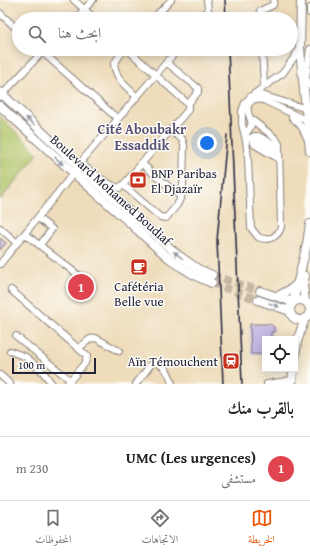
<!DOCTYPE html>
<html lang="ar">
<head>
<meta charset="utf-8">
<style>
  :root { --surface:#fff; --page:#f2f2f2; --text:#202124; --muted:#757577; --line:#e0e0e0; --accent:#ea580c }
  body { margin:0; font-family:"Gentium Book Plus",Amiri,serif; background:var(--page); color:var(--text); direction:rtl }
  .controls { position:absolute; right:12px; bottom:12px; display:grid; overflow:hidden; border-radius:0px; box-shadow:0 2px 10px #0003 }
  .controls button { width:36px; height:36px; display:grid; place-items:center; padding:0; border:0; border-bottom:1px solid var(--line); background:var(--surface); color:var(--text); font:20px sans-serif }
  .scale { position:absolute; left:12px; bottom:10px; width:84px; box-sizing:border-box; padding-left:4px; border:2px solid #22223b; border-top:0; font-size:11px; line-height:14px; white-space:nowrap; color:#22223b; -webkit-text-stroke:3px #fdfcf7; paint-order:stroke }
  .you { position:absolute; left:207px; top:143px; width:14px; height:14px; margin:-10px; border:3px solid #fff; border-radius:50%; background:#1a73e8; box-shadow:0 0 0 6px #1a73e833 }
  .badge { display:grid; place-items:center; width:26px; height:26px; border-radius:50%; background:var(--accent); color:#fff; font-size:13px; font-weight:700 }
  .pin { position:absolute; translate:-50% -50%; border:2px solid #fff; box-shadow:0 1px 4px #0006 }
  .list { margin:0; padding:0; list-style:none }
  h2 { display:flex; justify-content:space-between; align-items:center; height:52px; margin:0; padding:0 16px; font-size:17px }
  h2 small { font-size:13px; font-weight:400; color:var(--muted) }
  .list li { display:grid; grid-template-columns:26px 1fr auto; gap:12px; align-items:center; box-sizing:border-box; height:64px; padding:0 16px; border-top:1px solid var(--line) }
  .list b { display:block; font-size:15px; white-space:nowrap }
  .list p { margin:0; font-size:13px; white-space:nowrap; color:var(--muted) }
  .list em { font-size:13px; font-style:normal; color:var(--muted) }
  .icon { flex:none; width:22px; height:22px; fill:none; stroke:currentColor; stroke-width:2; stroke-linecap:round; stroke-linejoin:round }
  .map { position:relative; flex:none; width:310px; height:384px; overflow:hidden; direction:ltr }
  .search { position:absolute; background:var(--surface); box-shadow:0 2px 10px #0003; left:12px; right:12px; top:12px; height:44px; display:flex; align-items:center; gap:10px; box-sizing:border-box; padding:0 14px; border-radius:22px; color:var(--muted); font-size:15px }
  .sheet { height:116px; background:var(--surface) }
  nav { display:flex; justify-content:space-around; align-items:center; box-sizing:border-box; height:56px; border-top:1px solid var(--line); background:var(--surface); font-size:11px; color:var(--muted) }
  nav a { display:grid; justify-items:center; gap:2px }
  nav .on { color:var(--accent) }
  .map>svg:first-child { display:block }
  .green { fill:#afc265; stroke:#687250 }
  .building { fill:#b7a8e0 }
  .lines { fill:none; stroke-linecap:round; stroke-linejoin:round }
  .major-tunnel { stroke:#c5b7a1; stroke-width:8; stroke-dasharray:8 4; stroke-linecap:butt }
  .minor-casing { stroke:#887f7a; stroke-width:8 }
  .major-casing { stroke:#887f7a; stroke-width:10 }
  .minor { stroke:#fff; stroke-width:6 }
  .major { stroke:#fff; stroke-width:8 }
  .rail { stroke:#22223b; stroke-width:1.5 }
  .oneway { fill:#9c9ca7 }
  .labels { text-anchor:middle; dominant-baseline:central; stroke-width:3; stroke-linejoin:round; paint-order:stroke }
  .poi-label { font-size:13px; fill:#22223b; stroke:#fdfcf7; text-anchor:start }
  .street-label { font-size:13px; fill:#22223b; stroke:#fdfcf7 }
  .neighbourhood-label { font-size:14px; font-weight:bold; fill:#565175; stroke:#fdfcf7 }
</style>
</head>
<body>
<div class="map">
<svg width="310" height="384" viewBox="0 0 310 384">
  <rect width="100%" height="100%" fill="#fdfcf7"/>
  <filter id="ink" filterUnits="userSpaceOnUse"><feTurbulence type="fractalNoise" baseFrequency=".025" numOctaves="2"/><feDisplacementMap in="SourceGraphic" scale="8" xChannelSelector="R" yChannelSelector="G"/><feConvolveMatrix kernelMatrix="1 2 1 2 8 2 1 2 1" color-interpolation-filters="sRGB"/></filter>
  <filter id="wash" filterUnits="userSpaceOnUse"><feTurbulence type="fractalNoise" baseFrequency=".012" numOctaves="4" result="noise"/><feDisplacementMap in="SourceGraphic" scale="16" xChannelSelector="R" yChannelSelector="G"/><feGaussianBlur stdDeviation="0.9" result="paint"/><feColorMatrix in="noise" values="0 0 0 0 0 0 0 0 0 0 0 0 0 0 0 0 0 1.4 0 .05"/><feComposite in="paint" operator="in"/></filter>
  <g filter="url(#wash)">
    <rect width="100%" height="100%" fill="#eedcba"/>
    <path class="green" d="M0,116L38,154L0,200Z"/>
    <g id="blocks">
      <g class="building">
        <path d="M0,238L6,243L0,250Z"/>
        <path d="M250,324H270L274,327V332H271V339H265V354H251Z"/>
      </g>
    </g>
  </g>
  <g filter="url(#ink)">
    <use href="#blocks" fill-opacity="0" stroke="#887f7a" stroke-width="1"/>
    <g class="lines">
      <g class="major-tunnel">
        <path d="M212,275L260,291"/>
        <path d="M212,283L258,300"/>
      </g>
      <g class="minor-casing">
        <g id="minor">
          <path d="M74,0L95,19"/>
          <path d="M310,8V13"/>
          <path d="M0,13L19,31"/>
          <path d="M75,19L93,0"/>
          <path d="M153,19L171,0"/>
          <path d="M202,19L208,9L207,0"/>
          <path d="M259,19L260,11L273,5L274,0"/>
          <path d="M39,49L118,119"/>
          <path d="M124,49L114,64C117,81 125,85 137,97"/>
          <path d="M127,49L188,104"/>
          <path d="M262,49L264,86"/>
          <path d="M310,49L306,78L310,86"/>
          <path d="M254,94L265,96L310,110"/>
          <path d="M0,97L45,49"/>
          <path d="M292,117L301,126L308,140"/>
          <path d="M251,119L275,138L279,144L281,227C278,237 268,242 258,237L251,228L248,158L246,141L242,124V111L245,103L250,97L283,73L300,49"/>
          <path d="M245,135C259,118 245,120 248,105L253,99L263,100L310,122"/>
          <path d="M250,138L279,153"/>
          <path d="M279,159L255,145L251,138L254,136H258L279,147"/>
          <path d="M80,163C92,172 105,184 119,188L123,185L160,217L166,218L177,205L181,197L183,187L184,145L182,139L170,130"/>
          <path d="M141,163L181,197"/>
          <path d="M123,185L188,110V104L198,92V88L167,63"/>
          <path d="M38,218L52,229L40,245"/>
          <path d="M0,228L17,243"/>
          <path d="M25,234L82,278"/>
          <path d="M0,264L73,174L80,163L178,49"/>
          <path d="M11,290L87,356L85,363L67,384"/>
          <path d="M16,336L70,380"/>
          <path d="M79,348L90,339L96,338L119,351"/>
          <path d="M10,351L26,357L43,372L52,384"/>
          <path d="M0,375L10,384"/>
          <path d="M136,384L152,363L155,362C166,366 170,374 172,384"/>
          <path d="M267,384L292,380"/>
        </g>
      </g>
      <g class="major-casing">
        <g id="major">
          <path d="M301,0L300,49L310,151"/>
          <path d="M0,92L78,166L155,235L178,255L198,269L212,275"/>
          <path d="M0,106C43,145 85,184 129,222C154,245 179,271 212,283"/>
          <path d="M260,291L293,302"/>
          <path d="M278,296L291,289L298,283"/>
          <circle cx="300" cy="310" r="10"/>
          <path d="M258,300L290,311"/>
          <path d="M305,301L303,286L305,276"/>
          <path d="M293,302L307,244L310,224"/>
          <path d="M295,357L297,342L305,318"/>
          <path d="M292,384L293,369"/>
        </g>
      </g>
      <use href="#minor" class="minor"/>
      <use href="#major" class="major"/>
      <g class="rail">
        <path d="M225,0L226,19"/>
        <path d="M228,49L242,384"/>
        <path d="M223,384L217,240L227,135"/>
      </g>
    </g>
    <defs><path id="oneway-solid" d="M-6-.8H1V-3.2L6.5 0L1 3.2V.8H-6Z"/></defs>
    <g class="oneway">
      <use href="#oneway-solid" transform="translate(30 121) rotate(-137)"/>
      <use href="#oneway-solid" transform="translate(59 161) rotate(43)"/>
      <use href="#oneway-solid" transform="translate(178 255) rotate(-143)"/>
      <use href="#oneway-solid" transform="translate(274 305) rotate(20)"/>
    </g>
  </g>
  <defs>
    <g id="bank-square" transform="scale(0.9)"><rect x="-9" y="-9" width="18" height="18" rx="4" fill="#c8321e" stroke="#fdfcf7"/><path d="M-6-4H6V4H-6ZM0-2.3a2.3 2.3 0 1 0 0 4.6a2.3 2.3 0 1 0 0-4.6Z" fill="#fff"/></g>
    <g id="cafe-square" transform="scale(0.9)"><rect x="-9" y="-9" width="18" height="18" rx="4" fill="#c8321e" stroke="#fdfcf7"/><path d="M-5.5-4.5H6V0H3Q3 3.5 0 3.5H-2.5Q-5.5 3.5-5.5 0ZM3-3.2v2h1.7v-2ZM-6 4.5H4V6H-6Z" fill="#fff"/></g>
    <g id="station-square" transform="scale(0.9)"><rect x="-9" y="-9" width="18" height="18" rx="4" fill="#c8321e" stroke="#fdfcf7"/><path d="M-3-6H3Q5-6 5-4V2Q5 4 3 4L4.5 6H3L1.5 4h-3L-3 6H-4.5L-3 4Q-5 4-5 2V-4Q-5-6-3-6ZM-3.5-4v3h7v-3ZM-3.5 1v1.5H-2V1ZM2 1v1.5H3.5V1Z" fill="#fff"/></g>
  </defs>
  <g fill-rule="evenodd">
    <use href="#bank-square" x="138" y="180"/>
    <use href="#cafe-square" x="139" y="267"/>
    <use href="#station-square" x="231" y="361"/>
  </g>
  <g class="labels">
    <g class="poi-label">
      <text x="151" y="173">BNP Paribas<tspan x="151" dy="15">El Djazaïr</tspan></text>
      <text x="139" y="286" text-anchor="middle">Cafétéria<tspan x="139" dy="15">Belle vue</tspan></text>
      <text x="218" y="361" text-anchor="end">Aïn Témouchent</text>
    </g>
    <g class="street-label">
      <text transform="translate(111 190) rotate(42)">Boulevard Mohamed Boudiaf</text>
    </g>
    <g class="neighbourhood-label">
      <text x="142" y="129">Cité Aboubakr<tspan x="142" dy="16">Essaddik</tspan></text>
    </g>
  </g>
</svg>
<div class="controls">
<button><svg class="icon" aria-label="locate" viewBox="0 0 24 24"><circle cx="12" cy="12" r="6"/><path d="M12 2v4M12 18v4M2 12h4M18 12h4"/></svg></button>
</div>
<div class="scale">100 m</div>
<div class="you"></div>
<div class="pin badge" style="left:81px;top:287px;background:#e0444e">1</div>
<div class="search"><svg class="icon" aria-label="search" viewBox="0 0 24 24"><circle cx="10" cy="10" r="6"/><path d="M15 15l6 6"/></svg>ابحث هنا</div>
</div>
<section class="sheet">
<h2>بالقرب منك<small></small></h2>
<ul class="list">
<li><span class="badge" style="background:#e0444e">1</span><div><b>UMC (Les urgences)</b><p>مستشفى</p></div><em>230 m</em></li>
</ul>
</section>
<nav>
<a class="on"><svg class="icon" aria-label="map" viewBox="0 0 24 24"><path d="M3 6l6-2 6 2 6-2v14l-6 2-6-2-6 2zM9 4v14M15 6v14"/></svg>الخريطة</a>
<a><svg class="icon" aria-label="directions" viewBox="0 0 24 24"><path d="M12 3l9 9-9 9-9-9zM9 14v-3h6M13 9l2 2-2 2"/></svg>الاتجاهات</a>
<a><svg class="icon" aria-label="saved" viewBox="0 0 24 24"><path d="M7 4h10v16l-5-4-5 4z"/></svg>المحفوظات</a>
</nav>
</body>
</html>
